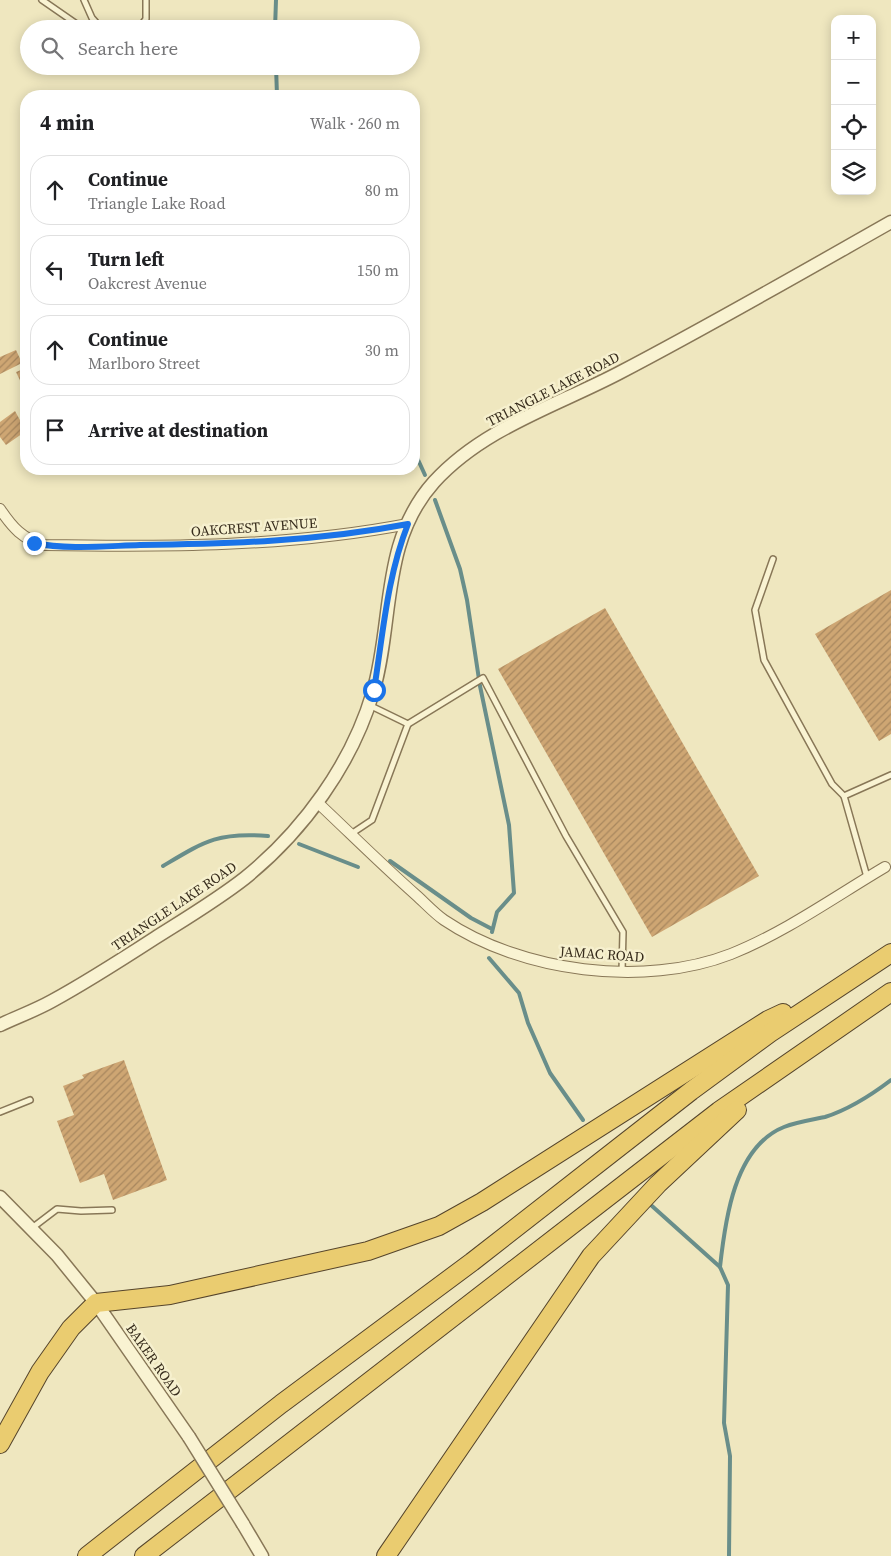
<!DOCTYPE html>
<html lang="en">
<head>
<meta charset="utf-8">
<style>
  :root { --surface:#fff; --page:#f6f6f6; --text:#202124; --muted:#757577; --line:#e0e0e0 }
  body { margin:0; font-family:"Source Serif 4",serif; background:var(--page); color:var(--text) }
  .controls { position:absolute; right:15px; top:15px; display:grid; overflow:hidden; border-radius:10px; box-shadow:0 2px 12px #0003 }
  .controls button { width:45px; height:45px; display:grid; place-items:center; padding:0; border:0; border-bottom:1px solid var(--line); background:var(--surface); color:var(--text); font:25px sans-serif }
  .stop { position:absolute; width:15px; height:15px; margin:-11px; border:4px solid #1a73e8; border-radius:50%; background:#fff }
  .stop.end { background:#1a73e8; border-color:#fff; box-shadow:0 1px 5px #0008 }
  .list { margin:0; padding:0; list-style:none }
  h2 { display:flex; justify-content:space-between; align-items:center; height:65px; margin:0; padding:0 20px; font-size:21px }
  h2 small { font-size:16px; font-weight:400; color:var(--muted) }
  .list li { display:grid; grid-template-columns:32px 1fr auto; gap:15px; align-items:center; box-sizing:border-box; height:70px; margin:0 10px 10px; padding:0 10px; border:1px solid var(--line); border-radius:20px }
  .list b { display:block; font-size:19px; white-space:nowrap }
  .list p { margin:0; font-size:16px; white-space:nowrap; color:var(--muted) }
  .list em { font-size:16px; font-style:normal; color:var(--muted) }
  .icon { flex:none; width:28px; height:28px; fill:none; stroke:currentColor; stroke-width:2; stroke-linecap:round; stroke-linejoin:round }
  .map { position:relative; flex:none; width:891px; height:1556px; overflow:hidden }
  .search { position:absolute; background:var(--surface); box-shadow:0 2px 12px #0003; left:20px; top:20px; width:400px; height:55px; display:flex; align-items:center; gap:12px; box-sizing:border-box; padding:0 18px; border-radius:28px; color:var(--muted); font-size:19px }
  .panel { position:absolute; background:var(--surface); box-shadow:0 2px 12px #0003; left:20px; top:90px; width:400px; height:385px; border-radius:20px }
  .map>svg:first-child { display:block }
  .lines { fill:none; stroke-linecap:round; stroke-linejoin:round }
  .stream { stroke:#698e8a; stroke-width:4 }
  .building { fill:url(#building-hatch) }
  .service-casing { stroke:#887757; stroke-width:8 }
  .minor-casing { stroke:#887757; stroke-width:12 }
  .tertiary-casing { stroke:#887757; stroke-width:15 }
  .trunk-casing { stroke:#55442b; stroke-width:20 }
  .service { stroke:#f9f3d2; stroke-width:5 }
  .minor { stroke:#f9f3d2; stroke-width:10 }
  .tertiary { stroke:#f9f3d2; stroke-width:12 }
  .trunk { stroke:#eacc70; stroke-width:18 }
  .tertiary-bridge-casing { stroke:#887757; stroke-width:15; stroke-linecap:butt }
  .tertiary-bridge { stroke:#f9f3d2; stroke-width:12 }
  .route { stroke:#1a73e8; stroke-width:6 }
  .labels { text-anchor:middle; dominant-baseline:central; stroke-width:5; stroke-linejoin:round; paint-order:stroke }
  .street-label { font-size:14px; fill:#372c1c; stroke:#f6f0ce }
</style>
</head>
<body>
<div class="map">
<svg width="891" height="1556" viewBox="0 0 891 1556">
  <defs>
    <pattern id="building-hatch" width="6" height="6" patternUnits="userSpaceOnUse" patternTransform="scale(1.25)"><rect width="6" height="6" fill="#cea673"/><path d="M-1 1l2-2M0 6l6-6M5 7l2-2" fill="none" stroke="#a8875e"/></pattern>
  </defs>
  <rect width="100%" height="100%" fill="#efe7bf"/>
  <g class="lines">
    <g class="stream">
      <path d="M275,29L276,0"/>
      <path d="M276,66L277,96"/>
      <path d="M414,451L425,475"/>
      <path d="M435,500L460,569L467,600L480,686L509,825L514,893L497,912L492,932"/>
      <path d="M299,844L358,867"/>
      <path d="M390,861L471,918L492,929"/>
      <path d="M163,866C205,841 218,832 268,836"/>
      <path d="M489,958L519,993L528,1023L550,1073L583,1120"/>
      <path d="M652,1206L720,1267L728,1285L724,1423L730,1456L729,1556"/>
      <path d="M720,1267C725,1221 734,1147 784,1127C797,1122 811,1120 825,1117C850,1109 870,1096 891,1080"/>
    </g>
  </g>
  <g class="building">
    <path d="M16,350L22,363L0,374V357Z"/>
    <path d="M26,368V388L24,389L16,372Z"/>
    <path d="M15,411L26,431L6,445L0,437V422Z"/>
    <path d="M891,590V734L879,741L815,634Z"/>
    <path d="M605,608L759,876L652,937L498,669Z"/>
    <path d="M124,1060L167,1180L113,1200L104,1174L80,1183L57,1121L74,1115L63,1086L84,1078L82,1075Z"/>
  </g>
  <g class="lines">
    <g class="service-casing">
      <g id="service">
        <path d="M42,0L81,27H100"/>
        <path d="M84,0L92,18L100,27H128L142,24L146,19V0"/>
        <path d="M773,559L755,610L764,660L832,784L844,796"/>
        <path d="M408,724L483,678L566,836L623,932L622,971"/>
        <path d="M351,834L372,820L408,724L369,705"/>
        <path d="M867,877L844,796L891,775"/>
        <path d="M0,1112L30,1100"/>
        <path d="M32,1228L57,1209L81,1211L112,1210"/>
      </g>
    </g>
    <g class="minor-casing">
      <g id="minor">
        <path d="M0,509C12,527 23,540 45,545C166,547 288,547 408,524"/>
        <path d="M317,802C350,833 382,865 416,895C425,903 434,913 444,920C521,972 644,988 731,954C784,933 836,896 885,867"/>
      </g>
    </g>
    <g class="tertiary-casing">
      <g id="tertiary">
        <path d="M0,1025C17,1017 36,1010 52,1001C87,982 121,960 155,938C185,919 217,900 245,878C303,831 352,764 373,692C394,621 380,542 434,482C483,428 556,406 619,373C711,325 801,273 891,222"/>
        <path d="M0,1197L57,1255L96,1303L189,1437"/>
        <path d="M243,1524L262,1556"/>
      </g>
    </g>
    <g class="trunk-casing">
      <g id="trunk">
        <path d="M0,1444L40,1372L71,1328L96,1303L170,1295L368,1251L439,1226L482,1202L768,1020L783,1013"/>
        <path d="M87,1556L281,1404L472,1262L691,1091L770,1033L891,953"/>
        <path d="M144,1556L719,1111L891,992"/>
        <path d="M386,1556L591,1256L658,1184L737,1110"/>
      </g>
    </g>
    <use href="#service" class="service"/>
    <use href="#minor" class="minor"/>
    <use href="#tertiary" class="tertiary"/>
    <use href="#trunk" class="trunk"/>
    <g class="tertiary-bridge-casing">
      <path id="tertiary-bridge" d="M189,1437L243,1524"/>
    </g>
    <use href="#tertiary-bridge" class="tertiary-bridge"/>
  </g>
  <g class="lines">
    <path class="route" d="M34,543C67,550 106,546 140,545C230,544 319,541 408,524C387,577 383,634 374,690"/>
  </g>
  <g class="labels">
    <g class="street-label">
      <text transform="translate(553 389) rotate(-27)">TRIANGLE LAKE ROAD</text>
      <text transform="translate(254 527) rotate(-4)">OAKCREST AVENUE</text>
      <text transform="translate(174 906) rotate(-34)">TRIANGLE LAKE ROAD</text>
      <text transform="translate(602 954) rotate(4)">JAMAC ROAD</text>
      <text transform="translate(154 1360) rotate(55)">BAKER ROAD</text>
    </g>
  </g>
</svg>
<div class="controls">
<button>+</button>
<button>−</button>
<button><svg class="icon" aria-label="locate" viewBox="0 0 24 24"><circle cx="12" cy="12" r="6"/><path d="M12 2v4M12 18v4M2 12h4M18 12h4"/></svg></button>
<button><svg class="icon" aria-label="layers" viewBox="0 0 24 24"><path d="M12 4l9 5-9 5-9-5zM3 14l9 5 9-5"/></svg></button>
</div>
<div class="stop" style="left:374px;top:690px"></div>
<div class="stop end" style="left:34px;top:543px"></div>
<div class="search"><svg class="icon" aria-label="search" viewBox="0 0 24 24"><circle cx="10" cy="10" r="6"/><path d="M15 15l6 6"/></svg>Search here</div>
<section class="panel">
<h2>4 min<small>Walk · 260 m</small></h2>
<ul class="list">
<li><svg class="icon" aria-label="ahead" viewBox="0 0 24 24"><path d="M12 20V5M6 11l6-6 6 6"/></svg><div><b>Continue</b><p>Triangle Lake Road</p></div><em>80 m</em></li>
<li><svg class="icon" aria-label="left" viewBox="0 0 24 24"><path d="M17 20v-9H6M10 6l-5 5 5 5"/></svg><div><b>Turn left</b><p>Oakcrest Avenue</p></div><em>150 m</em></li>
<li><svg class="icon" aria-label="ahead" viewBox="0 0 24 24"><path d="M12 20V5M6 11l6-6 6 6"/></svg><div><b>Continue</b><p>Marlboro Street</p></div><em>30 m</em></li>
<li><svg class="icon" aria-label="arrive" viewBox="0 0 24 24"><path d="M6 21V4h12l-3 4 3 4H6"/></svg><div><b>Arrive at destination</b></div></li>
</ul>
</section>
</div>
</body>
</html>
